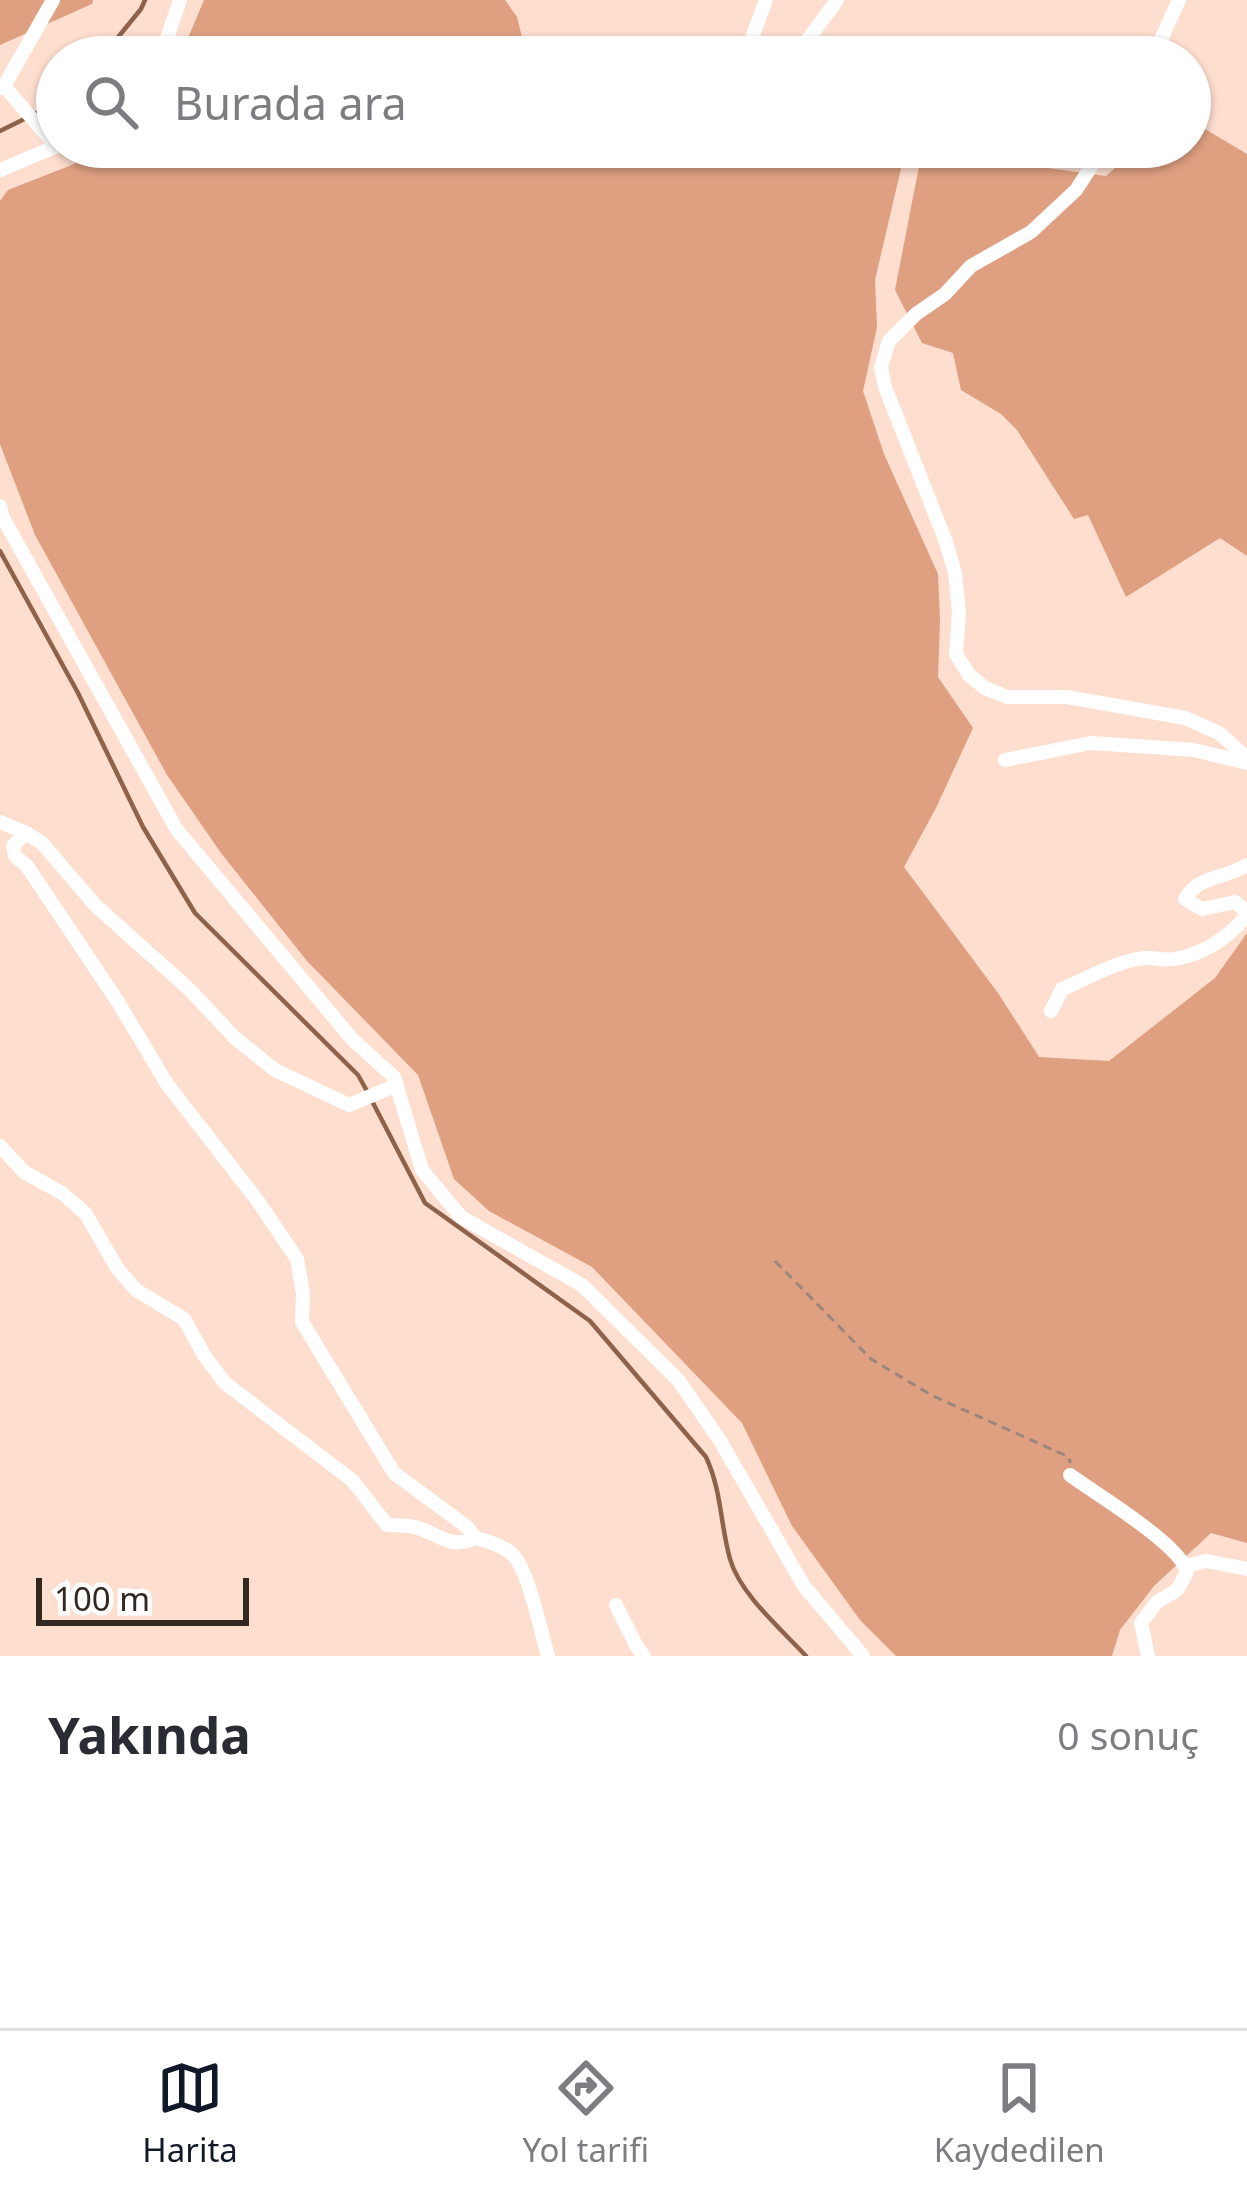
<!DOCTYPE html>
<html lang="tr">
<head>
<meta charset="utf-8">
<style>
  :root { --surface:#fff; --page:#f2f2f3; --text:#2b2b33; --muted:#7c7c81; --line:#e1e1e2; --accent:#111827 }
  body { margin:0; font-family:"Noto Sans",sans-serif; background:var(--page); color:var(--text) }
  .scale { position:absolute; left:36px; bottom:30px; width:213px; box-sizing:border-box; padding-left:12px; border:6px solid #322721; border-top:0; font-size:33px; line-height:42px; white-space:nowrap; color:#322721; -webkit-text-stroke:9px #fff; paint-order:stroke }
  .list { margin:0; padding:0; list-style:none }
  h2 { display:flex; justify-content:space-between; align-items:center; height:156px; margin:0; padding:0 48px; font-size:51px }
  h2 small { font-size:39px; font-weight:400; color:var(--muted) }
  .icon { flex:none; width:66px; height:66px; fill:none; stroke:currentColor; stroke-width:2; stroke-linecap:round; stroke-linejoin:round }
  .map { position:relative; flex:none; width:1247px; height:1656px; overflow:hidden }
  .search { position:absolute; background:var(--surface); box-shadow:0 3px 9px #0004; left:36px; right:36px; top:36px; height:132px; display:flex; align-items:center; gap:30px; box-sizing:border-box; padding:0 42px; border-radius:66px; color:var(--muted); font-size:45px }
  .sheet { height:372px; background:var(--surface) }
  nav { display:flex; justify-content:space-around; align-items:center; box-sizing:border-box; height:168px; border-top:3px solid var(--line); background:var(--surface); font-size:33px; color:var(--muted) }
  nav a { display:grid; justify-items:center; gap:6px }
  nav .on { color:var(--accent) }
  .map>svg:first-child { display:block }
  .forest { fill:#dfa082 }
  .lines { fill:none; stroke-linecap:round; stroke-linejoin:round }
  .stream { stroke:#8f624c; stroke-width:4.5 }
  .path { stroke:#9c867c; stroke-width:3; stroke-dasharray:9 6; stroke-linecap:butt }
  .minor { stroke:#fff; stroke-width:14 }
</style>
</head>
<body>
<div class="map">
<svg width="1247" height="1656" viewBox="0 0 1247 1656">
  <rect width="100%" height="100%" fill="#fddecf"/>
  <g class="forest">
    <path d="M0,0H93L92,4L0,45Z"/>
    <path d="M204,0H505L517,17L527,57H180Z"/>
    <path d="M1190,120L1247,154V556L1220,538L1126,597L1088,515L1074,519L1017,430L1001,414L961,390L953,353L922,343L895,290L922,151L1106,176L1138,147H1190Z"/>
    <path d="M96,147H906L875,280L877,327L863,391L884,454L938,574L940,621L938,677L973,728L936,808L904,867L998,993L1039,1057L1109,1061L1215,978L1247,933V1543L1211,1533L1154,1586L1120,1630L1112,1656H896L860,1620L792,1526L742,1423L592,1267L489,1211L454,1179L418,1075L307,961L221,853L167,775L35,535L0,444V201L8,190L74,164Z"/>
  </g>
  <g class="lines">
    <g class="stream">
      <path d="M102,57L141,9L145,0"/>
      <path d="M0,131L57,103"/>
      <path d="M0,551L78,693L143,827L195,913L358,1075L367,1091"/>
      <path d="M372,1101L425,1203L590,1321L706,1457C722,1492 720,1523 730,1559C740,1594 781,1629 806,1656"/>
    </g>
    <path class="path" d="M775,1261L871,1359L933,1396L1069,1457L1070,1463"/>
    <g class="minor">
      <path d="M152,57L165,44L180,0"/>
      <path d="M745,57L766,0"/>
      <path d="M795,57L837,0"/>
      <path d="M1153,57L1179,0"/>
      <path d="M4,86L56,146"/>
      <path d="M0,88L4,86L53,0"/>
      <path d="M1104,147L1076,190L1031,232L971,266L945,294L916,314L889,341L881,367L885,387L946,542L955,573L959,613L956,654L969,675L985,688L1007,697H1067L1185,718L1219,733L1247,758"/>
      <path d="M0,170L57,146"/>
      <path d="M0,506L3,518L177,830L353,1040L394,1077L422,1170L461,1217L582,1285L679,1381L719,1439L804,1586L863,1656"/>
      <path d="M1005,760L1091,743L1194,750L1247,763"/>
      <path d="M0,822L26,833"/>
      <path d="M1247,865C1223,880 1200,874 1185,899L1202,909L1235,902L1247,912"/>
      <path d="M1051,1011L1062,989C1088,978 1117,961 1144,958C1154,957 1164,961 1174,959C1203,955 1229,937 1247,915"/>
      <path d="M0,1146L24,1172L62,1193L86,1214L117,1268L136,1290L184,1319L204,1355L225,1383L353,1481L387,1525C398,1525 408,1525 418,1528C443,1536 449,1549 476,1538L467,1527L394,1473L302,1322L303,1294L297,1259L257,1200L167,1084L118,1002L27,866L15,856L13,846L26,833L42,843L95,905L190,990L234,1037L275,1070L349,1105L397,1085"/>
      <path d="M1070,1475C1096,1494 1181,1545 1187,1572L1177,1590L1157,1602L1141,1623L1148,1656"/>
      <path d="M476,1538C488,1541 502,1545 512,1554C528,1568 541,1633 548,1656"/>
      <path d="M1185,1566L1206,1561L1247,1569"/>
      <path d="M616,1605L637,1647L644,1656"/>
    </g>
  </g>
</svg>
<div class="scale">100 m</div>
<div class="search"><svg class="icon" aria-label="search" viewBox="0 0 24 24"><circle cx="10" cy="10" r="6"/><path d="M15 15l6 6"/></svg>Burada ara</div>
</div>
<section class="sheet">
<h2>Yakında<small>0 sonuç</small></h2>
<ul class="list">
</ul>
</section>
<nav>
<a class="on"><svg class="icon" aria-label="map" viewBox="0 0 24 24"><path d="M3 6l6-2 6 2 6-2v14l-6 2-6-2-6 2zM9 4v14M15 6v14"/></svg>Harita</a>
<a><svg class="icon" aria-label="directions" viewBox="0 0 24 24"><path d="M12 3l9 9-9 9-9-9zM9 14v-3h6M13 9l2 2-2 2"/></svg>Yol tarifi</a>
<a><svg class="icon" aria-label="saved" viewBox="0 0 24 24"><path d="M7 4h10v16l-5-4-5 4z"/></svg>Kaydedilen</a>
</nav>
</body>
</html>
